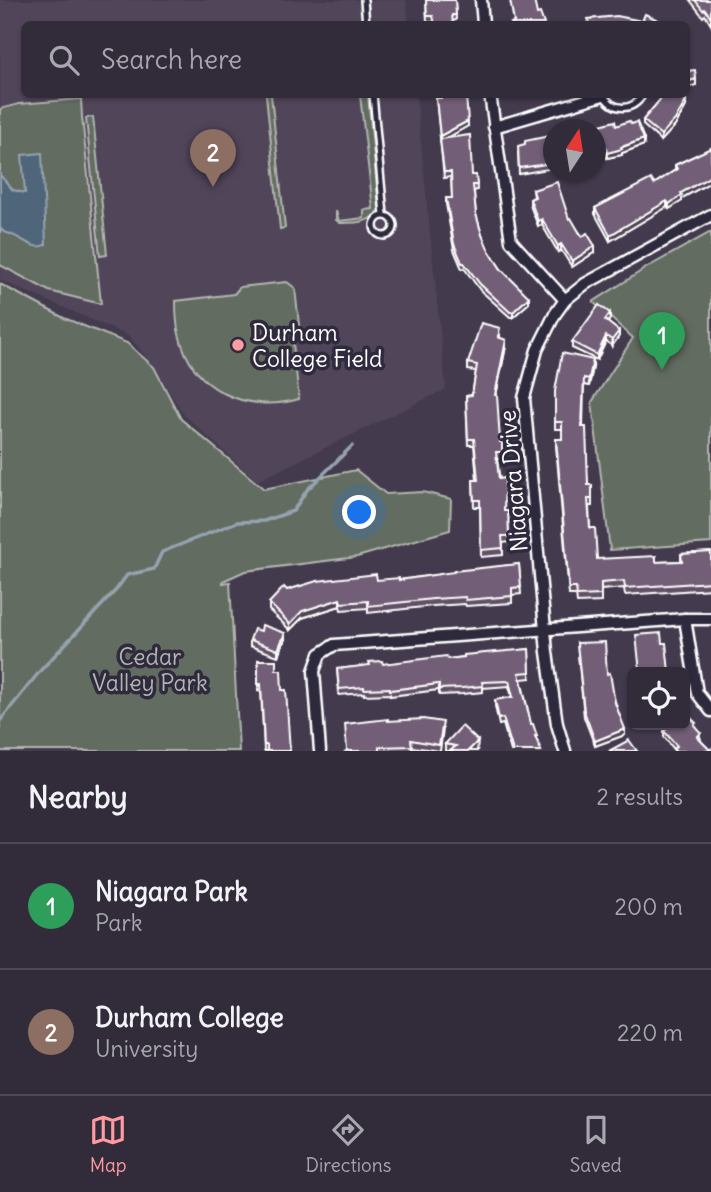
<!DOCTYPE html>
<html lang="en">
<head>
<meta charset="utf-8">
<style>
  :root { --surface:#322c3a; --page:#3a3442; --text:#f1f3f6; --muted:#a8a7af; --line:#4d4854; --accent:#ff9aa2 }
  body { margin:0; font-family:Delius,sans-serif; background:var(--page); color:var(--text) }
  .controls { position:absolute; right:21px; bottom:21px; display:grid; overflow:hidden; border-radius:10px; box-shadow:0 2px 5px #0004 }
  .controls button { width:63px; height:63px; display:grid; place-items:center; padding:0; border:0; border-bottom:2px solid var(--line); background:var(--surface); color:var(--text); font:35px sans-serif }
  .compass { position:absolute; left:543px; top:119px; width:63px; height:63px; border-radius:50%; background:var(--surface); box-shadow:0 2px 5px #0004; rotate:12deg }
  .you { position:absolute; left:360px; top:513px; width:24px; height:24px; margin:-18px; border:5px solid #fff; border-radius:50%; background:#1a73e8; box-shadow:0 0 0 10px #1a73e833 }
  .badge { display:grid; place-items:center; width:46px; height:46px; border-radius:50%; background:var(--accent); color:#fff; font-size:23px; font-weight:700 }
  .pin { position:absolute; translate:-50% -58px; filter:drop-shadow(0 2px 4px #0008) }
  .pin::after { content:''; position:absolute; top:37px; width:24px; height:21px; background:inherit; clip-path:polygon(0 0,100% 0,50% 100%) }
  .list { margin:0; padding:0; list-style:none }
  h2 { display:flex; justify-content:space-between; align-items:center; height:91px; margin:0; padding:0 28px; font-size:30px }
  h2 small { font-size:23px; font-weight:400; color:var(--muted) }
  .list li { display:grid; grid-template-columns:46px 1fr auto; gap:21px; align-items:center; box-sizing:border-box; height:126px; padding:0 28px; border-top:2px solid var(--line) }
  .list b { display:block; font-size:26px; white-space:nowrap }
  .list p { margin:0; font-size:23px; white-space:nowrap; color:var(--muted) }
  .list em { font-size:23px; font-style:normal; color:var(--muted) }
  .icon { flex:none; width:38px; height:38px; fill:none; stroke:currentColor; stroke-width:2; stroke-linecap:round; stroke-linejoin:round }
  .map { position:relative; flex:none; width:711px; height:751px; overflow:hidden }
  .search { position:absolute; background:var(--surface); box-shadow:0 2px 5px #0004; left:21px; right:21px; top:21px; height:77px; display:flex; align-items:center; gap:18px; box-sizing:border-box; padding:0 24px; border-radius:10px; color:var(--muted); font-size:26px }
  .sheet { height:343px; background:var(--surface) }
  nav { display:flex; justify-content:space-around; align-items:center; box-sizing:border-box; height:98px; border-top:2px solid var(--line); background:var(--surface); font-size:19px; color:var(--muted) }
  nav a { display:grid; justify-items:center; gap:4px }
  nav .on { color:var(--accent) }
  .map>svg:first-child { display:block }
  .built { fill:#51455a }
  .green { fill:#636c60; stroke:#b1b6b0; stroke-width:2 }
  .water { fill:#4f667a; stroke:#95a3af; stroke-width:2 }
  .lines { fill:none; stroke-linecap:round; stroke-linejoin:round }
  .stream { stroke:#95a3af; stroke-width:3.5 }
  .lane-casing { stroke:#fff; stroke-width:10 }
  .street-casing { stroke:#fff; stroke-width:15 }
  .lane { stroke:#2f2a3d; stroke-width:5 }
  .street { stroke:#2f2a3d; stroke-width:10 }
  .wall { fill:#625166; stroke:#fff; stroke-width:2 }
  .shaded-wall { fill:#504253; stroke:#fff; stroke-width:2 }
  .building { fill:#725e77; stroke:#fff; stroke-width:2 }
  .poi-dot { fill:#ff9aa2; stroke:#2f2a3d; stroke-width:2.5 }
  .labels { text-anchor:middle; dominant-baseline:central; stroke-width:7; stroke-linejoin:round; paint-order:stroke }
  .poi-label { font-size:23px; fill:#fff; stroke:#2f2a3d; text-anchor:start }
  .street-label { font-size:23px; fill:#fff; stroke:#2f2a3d }
  .park-label { font-size:23px; fill:#b1b6b0; stroke:#2f2a3d }
</style>
</head>
<body>
<div class="map">
<svg width="711" height="751" viewBox="0 0 711 751">
  <rect width="100%" height="100%" fill="#433a4e"/>
  <filter id="ink" filterUnits="userSpaceOnUse"><feTurbulence type="fractalNoise" baseFrequency=".0143" numOctaves="2"/><feDisplacementMap in="SourceGraphic" scale="14" xChannelSelector="R" yChannelSelector="G"/><feConvolveMatrix kernelMatrix="1 2 1 2 8 2 1 2 1" color-interpolation-filters="sRGB"/></filter>
  <g filter="url(#ink)">
    <path class="built" d="M0,0H406L409,24H24V94L416,95L446,389L257,481L184,415L154,367L129,336L0,280Z"/>
    <g class="green">
      <path d="M266,95H271L285,228L280,229Z"/>
      <path d="M360,95H368L379,209C371,224 355,223 340,223L336,220V211L339,221L364,218V210L373,209Z"/>
      <path d="M81,99L82,117L101,304L49,291L0,265V109L19,104Z"/>
      <path d="M93,117L107,255L100,256L86,118Z"/>
      <path d="M711,232V543L610,550L592,402L633,338L593,302L646,268Z"/>
      <path d="M287,282L295,288L300,334L293,343L299,399C247,414 192,391 179,334C176,323 176,312 176,301L234,294L240,287Z"/>
      <path d="M0,284L64,318L127,343L154,367L181,419L264,489L356,470L386,494L423,492L451,499L450,530L357,557L245,571L223,581V583L230,582L239,751H0Z"/>
    </g>
    <path class="water" d="M42,153L46,244C34,253 20,235 4,232L0,228V175L13,190L25,193L22,155Z"/>
    <g class="lines">
      <path class="stream" d="M0,721L40,671L116,590L127,575L154,569L162,552L237,522L264,521L293,511L307,490L352,446"/>
      <g class="lane-casing">
        <g id="lane">
          <path d="M364,0L366,24"/>
          <path d="M373,94L384,215"/>
          <path d="M603,94C613,112 633,112 643,94"/>
          <circle cx="384" cy="226" r="10"/>
        </g>
      </g>
      <g class="street-casing">
        <g id="street">
          <path d="M481,0L483,24"/>
          <path d="M490,94L511,241L565,300"/>
          <path d="M494,127L603,95"/>
          <path d="M685,619L697,693L711,711"/>
          <path d="M320,751L314,671L320,654L334,645L685,619H711"/>
          <path d="M565,751L557,724L547,652L524,398L537,350L555,314L565,300L585,284L711,215"/>
        </g>
      </g>
      <use href="#lane" class="lane"/>
      <use href="#street" class="street"/>
    </g>
    <g class="wall">
      <path d="M426,0H455L456,20L452,21L453,24H434L433,22H427Z"/>
      <path d="M690,0H711V25L705,15L703,17Z"/>
      <path d="M436,98H441L468,126L446,138L472,175H476L477,190L474,191L476,214L482,235L488,249L501,269L529,303L513,317H510L480,290L464,268L462,269L454,250L446,204V198H452L451,177L444,178Z"/>
      <path d="M659,101L686,106L675,126L661,141L643,125V120Z"/>
      <path d="M616,126L644,145L622,153V155L607,158L606,153L596,154V130Z"/>
      <path d="M554,135V168L519,174L518,152Z"/>
      <path d="M711,148V182L682,198V201L669,209L667,207L610,241L595,214V208L654,184L675,170V165Z"/>
      <path d="M533,190L569,219L595,252L572,267L561,250L558,252L542,225L538,226L530,205V199L534,197Z"/>
      <path d="M610,319L608,322L619,336L612,346L606,341L597,360L572,348V342Z"/>
      <path d="M500,335V338L506,346L496,395L500,442L502,452V458L497,459L504,511H508L509,542L503,543V555L481,557L480,507H474L473,480H477L474,445H468L466,396L472,395L476,371L468,370V363Z"/>
      <path d="M593,367L589,386L584,385L583,427L588,485L592,499V506H589L590,528L597,559L656,562L681,561V554L711,552V589L625,595L624,588L601,590V602L577,603L576,595H569L556,446V439H562V429H555V398Z"/>
      <path d="M519,564L521,594L512,595V603L466,606L465,604L433,606L368,613V608L341,610L340,606L302,618L290,630L269,610V603L287,590L377,580H399Z"/>
      <path d="M261,631L285,639L278,656L250,646V640Z"/>
      <path d="M577,643L607,674L625,735L595,746L584,717Z"/>
      <path d="M529,649L530,678L521,679L531,724L541,751H511L503,724L499,725L495,706V700L512,697L509,686L483,688V692L462,694L439,695V690L390,696V694L364,695V693L339,695L337,669L383,664L448,659Z"/>
      <path d="M258,660L276,670L282,690L290,751H264L261,690L258,691Z"/>
      <path d="M388,721L443,729L440,751L412,747V751H346Z"/>
      <path d="M685,725L696,727L701,739L700,740L711,751H674V749L664,737V731Z"/>
      <path d="M445,744L478,750L477,751H445Z"/>
    </g>
    <g class="shaded-wall">
      <path d="M696,79V85L689,87V81Z"/>
      <path d="M686,101V106L675,126L661,141V135Z"/>
      <path d="M468,121V126L440,142V136Z"/>
      <path d="M644,139V145L622,153V155L607,158V153Z"/>
      <path d="M711,176V182L682,198V201L669,209V204L681,193Z"/>
      <path d="M667,201V207L610,241V235Z"/>
      <path d="M542,219V225L538,226V221Z"/>
      <path d="M561,244V250L558,252V246Z"/>
      <path d="M595,246V252L572,267V261Z"/>
      <path d="M529,297V303L513,317V312Z"/>
      <path d="M610,313V319L605,326V320Z"/>
      <path d="M619,331V336L612,346V340Z"/>
      <path d="M606,336V341L597,360V355Z"/>
      <path d="M506,340V346L495,401V395Z"/>
      <path d="M593,360V367L589,386V379Z"/>
      <path d="M340,599V606L302,618L290,630V624L302,611Z"/>
      <path d="M285,633V639L278,656V650Z"/>
      <path d="M625,729V735L595,746V741Z"/>
      <path d="M478,741L477,751H468Z"/>
    </g>
    <g class="building">
      <path d="M426,0H455L456,15H452L453,24H435L433,16H427Z"/>
      <path d="M510,0H534L537,14L540,13L544,24H512L511,23L514,22Z"/>
      <path d="M695,0H711V18L705,9L703,10Z"/>
      <path d="M645,14L660,21L658,24H589L588,19L617,16L642,21Z"/>
      <path d="M695,70L696,79L689,81V85L687,86V71Z"/>
      <path d="M441,94H463L464,96H466L468,121L440,136L436,98H441Z"/>
      <path d="M663,94H675L686,101L675,120L661,135L643,120L659,101Z"/>
      <path d="M615,121L616,126L629,121L632,124L637,122L644,139L621,147L622,149L607,153L606,147L596,148V130H582L581,127L600,125Z"/>
      <path d="M470,135L472,175H476L477,185H473L476,214L482,235L488,249L501,269L529,297L513,312H510L480,284L464,263H462L454,244L446,198H452L451,172H444L440,139Z"/>
      <path d="M554,135V163L519,168L518,146L525,144V141Z"/>
      <path d="M711,148V176L681,193L682,195L669,204L667,201L610,235L595,208L651,179L654,184L677,169L675,165Z"/>
      <path d="M557,182L569,219L571,218L582,237L587,233L595,246L572,261L561,244L558,246L542,219L538,221L530,199L535,197L533,190Z"/>
      <path d="M599,305L610,313L605,320L619,331L612,340L606,336L597,355L572,342Z"/>
      <path d="M481,323L500,328L498,337L506,340L495,395H497L500,442H502V452H496L499,479L505,478L504,511H508L509,536H502L503,548L481,550L480,500H474L473,480H478L474,439H468L466,396L472,395L477,365L468,363Z"/>
      <path d="M562,353L593,360L589,379L584,378L582,427H586L588,485H592V499H588L590,528H595L597,559L656,556V562L682,561L681,554L711,552V582L625,588L624,581L601,583V595L577,596L576,588H569L556,439H562V422H555V391Z"/>
      <path d="M519,564L521,587L512,588V596L466,600L465,597L433,599L368,606V601L341,603L340,599L302,611L290,624L269,603L284,587L287,590L317,581L376,574L377,580L399,578V580L454,572V571Z"/>
      <path d="M262,625L285,633L278,650L250,640L254,629L261,631Z"/>
      <path d="M661,633L662,643H666L669,672H640L636,635Z"/>
      <path d="M605,642L607,674L610,673L615,703L625,729L595,741L584,711L577,643Z"/>
      <path d="M529,649L530,672L519,673L531,724H533L537,736H535L541,751H513L503,718L499,719L495,700L513,697L509,681L482,682L483,686L462,688L439,689V684L390,690V688L364,689V687L339,689L337,669L370,665L369,662L382,661L383,664L446,656L448,659L464,657V655Z"/>
      <path d="M258,660H276V670H281L282,690H286L290,751H267V745H264L261,684H258Z"/>
      <path d="M690,717L696,723L694,725L701,733L697,737L710,750L711,749V751H676L674,749L677,746L664,731L671,725H685V721Z"/>
      <path d="M388,719V721L423,719L443,722L439,745L411,740L412,746L379,747V751H347L345,724Z"/>
      <path d="M462,726L478,741L468,751H450L456,746L445,744Z"/>
      <path d="M629,740L637,751H609Z"/>
    </g>
  </g>
  <circle class="poi-dot" cx="238" cy="345" r="7"/>
  <g class="labels">
    <g class="poi-label">
      <text x="252" y="332">Durham<tspan x="252" dy="26">College Field</tspan></text>
    </g>
    <g class="street-label">
      <text transform="translate(513 481) rotate(-95)">Niagara Drive</text>
    </g>
    <g class="park-label">
      <text x="150" y="656">Cedar<tspan x="150" dy="26">Valley Park</tspan></text>
    </g>
  </g>
</svg>
<div class="controls">
<button><svg class="icon" aria-label="locate" viewBox="0 0 24 24"><circle cx="12" cy="12" r="6"/><path d="M12 2v4M12 18v4M2 12h4M18 12h4"/></svg></button>
</div>
<svg class="compass" viewBox="-18 -18 36 36"><path d="M0-13l5 13h-10z" fill="#e53935"/><path d="M0 13l5-13h-10z" fill="#a8a7af"/></svg>
<div class="you"></div>
<div class="pin badge" style="left:662px;top:370px;background:#2e9e5b">1</div>
<div class="pin badge" style="left:213px;top:187px;background:#8d6e63">2</div>
<div class="search"><svg class="icon" aria-label="search" viewBox="0 0 24 24"><circle cx="10" cy="10" r="6"/><path d="M15 15l6 6"/></svg>Search here</div>
</div>
<section class="sheet">
<h2>Nearby<small>2 results</small></h2>
<ul class="list">
<li><span class="badge" style="background:#2e9e5b">1</span><div><b>Niagara Park</b><p>Park</p></div><em>200 m</em></li>
<li><span class="badge" style="background:#8d6e63">2</span><div><b>Durham College</b><p>University</p></div><em>220 m</em></li>
</ul>
</section>
<nav>
<a class="on"><svg class="icon" aria-label="map" viewBox="0 0 24 24"><path d="M3 6l6-2 6 2 6-2v14l-6 2-6-2-6 2zM9 4v14M15 6v14"/></svg>Map</a>
<a><svg class="icon" aria-label="directions" viewBox="0 0 24 24"><path d="M12 3l9 9-9 9-9-9zM9 14v-3h6M13 9l2 2-2 2"/></svg>Directions</a>
<a><svg class="icon" aria-label="saved" viewBox="0 0 24 24"><path d="M7 4h10v16l-5-4-5 4z"/></svg>Saved</a>
</nav>
</body>
</html>
